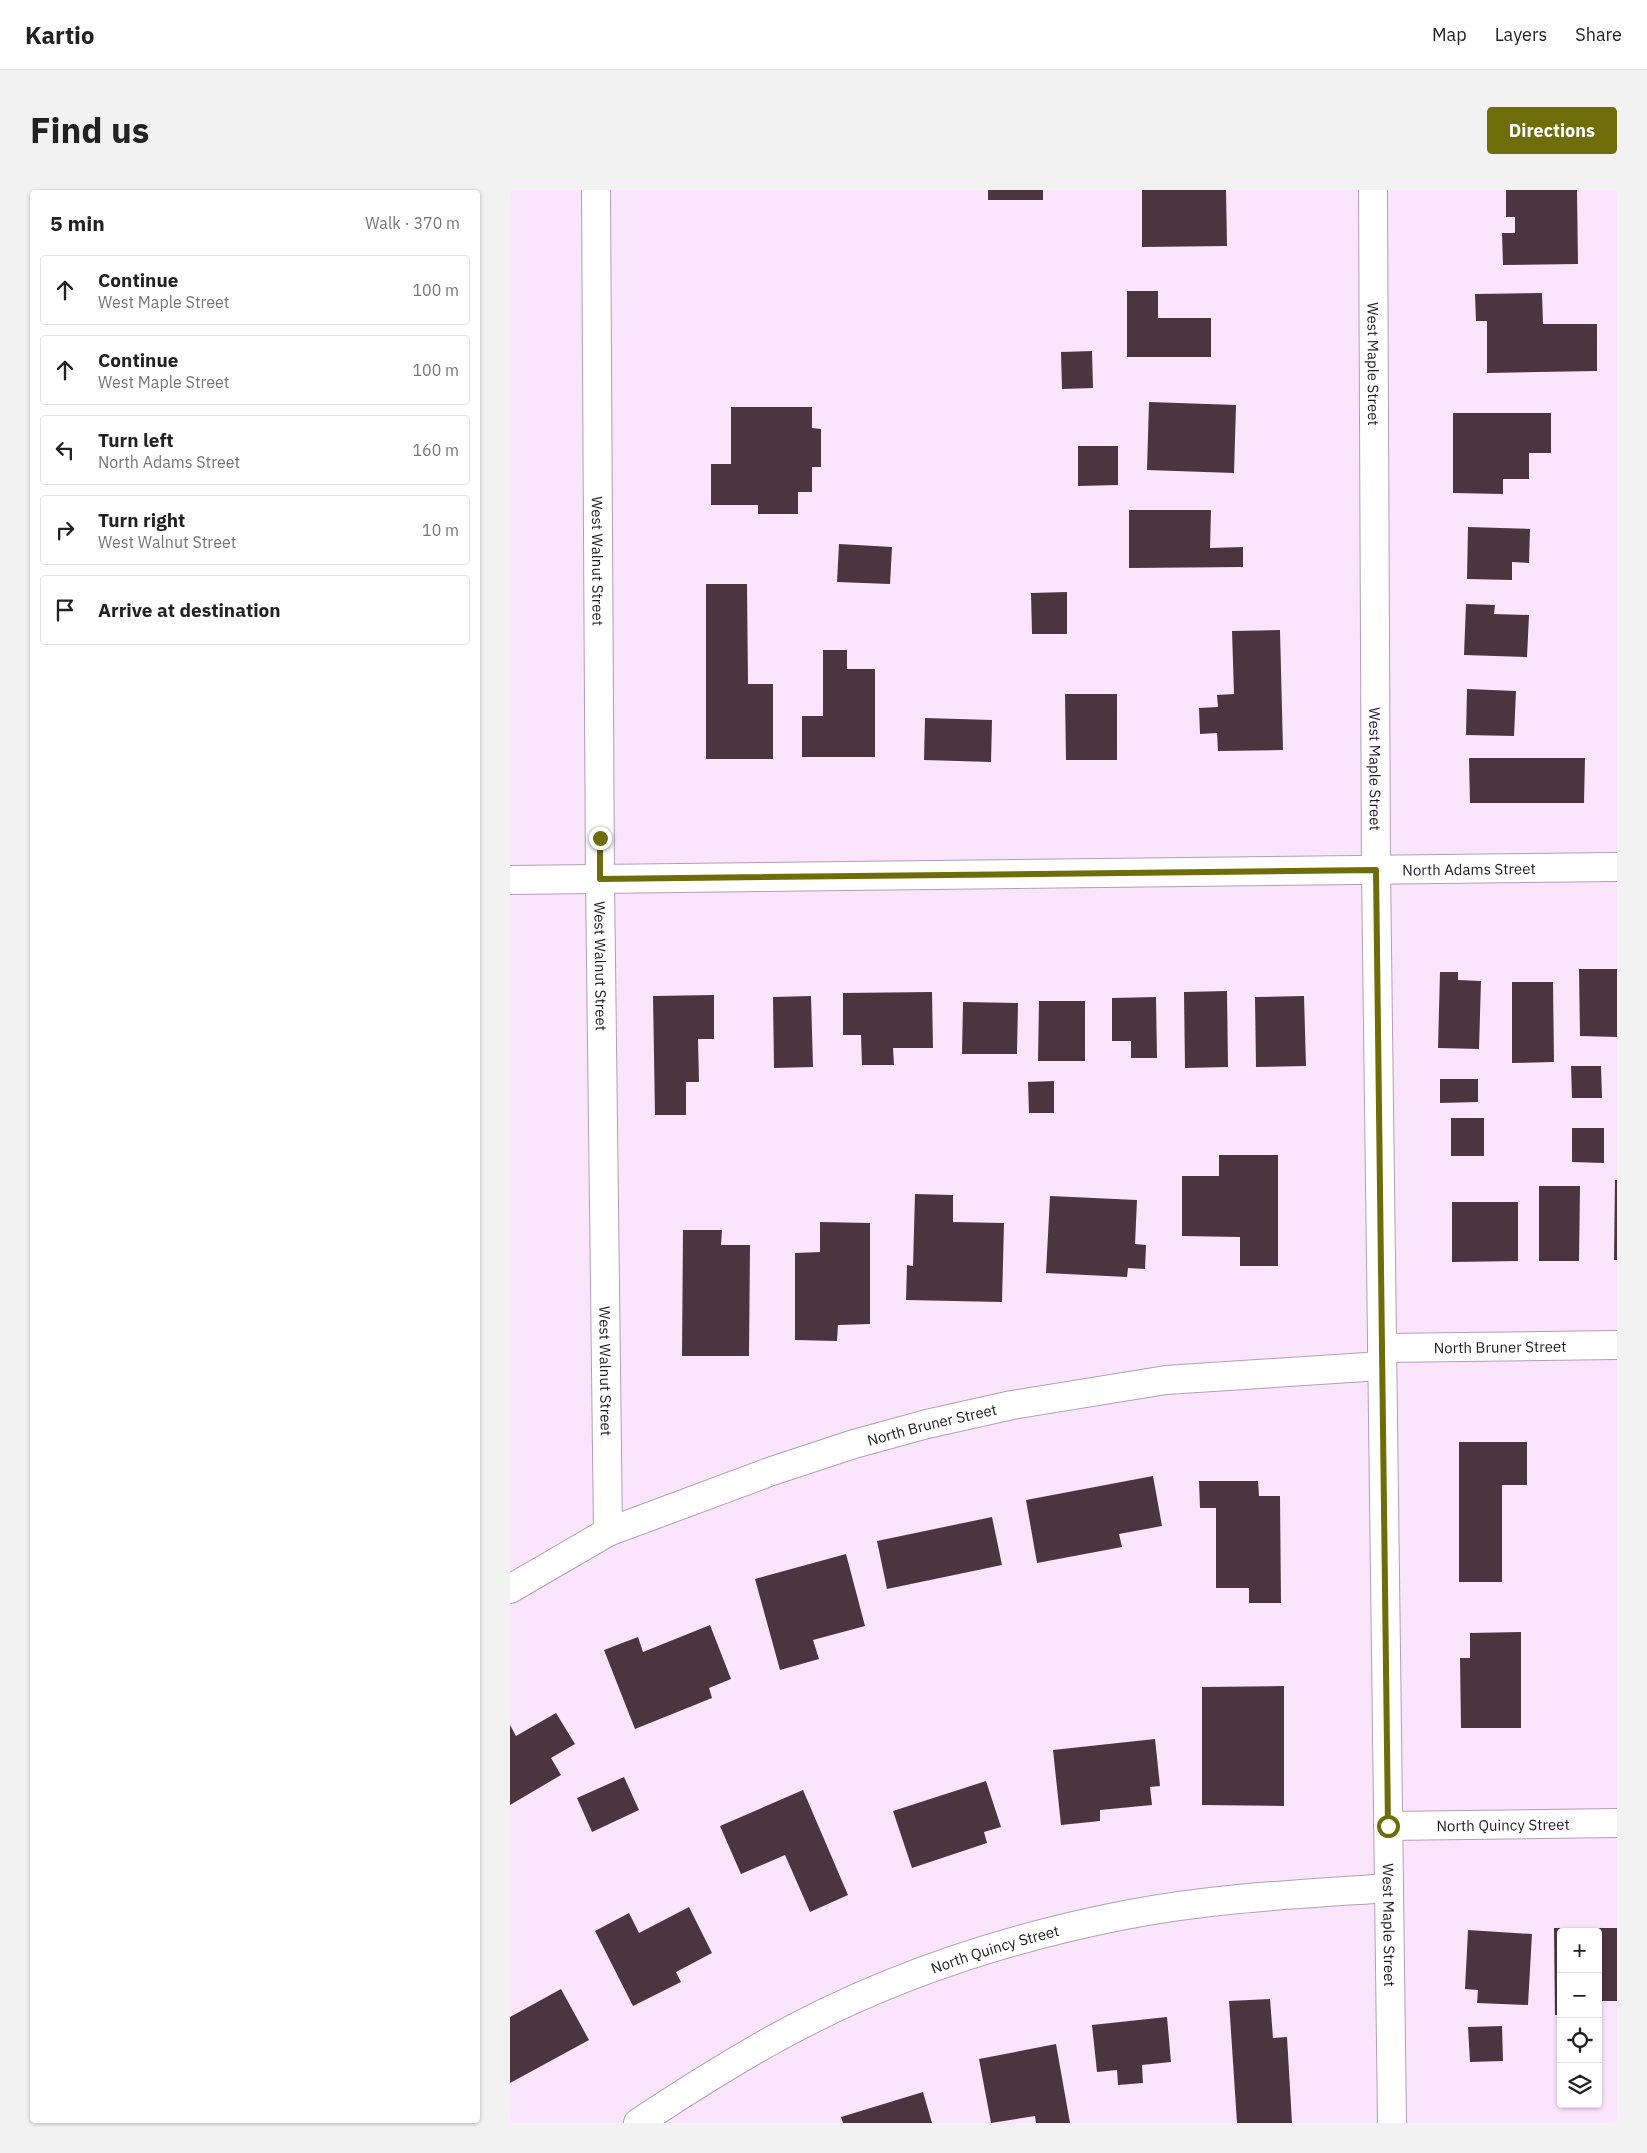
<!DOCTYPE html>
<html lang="en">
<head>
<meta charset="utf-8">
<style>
  :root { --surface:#fff; --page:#f2f2f2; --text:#222; --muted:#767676; --line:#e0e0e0; --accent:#6f6c0a }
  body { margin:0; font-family:"IBM Plex Sans",sans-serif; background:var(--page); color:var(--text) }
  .controls { position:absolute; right:15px; bottom:15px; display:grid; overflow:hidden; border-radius:5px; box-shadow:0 1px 4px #0004 }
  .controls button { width:45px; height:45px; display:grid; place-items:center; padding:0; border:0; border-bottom:1px solid var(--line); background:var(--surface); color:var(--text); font:25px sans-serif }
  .stop { position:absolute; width:15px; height:15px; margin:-11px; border:4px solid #6f6c0a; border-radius:50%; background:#fff }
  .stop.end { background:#6f6c0a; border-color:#fff; box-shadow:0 1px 5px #0008 }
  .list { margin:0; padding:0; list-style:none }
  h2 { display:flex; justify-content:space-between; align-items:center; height:65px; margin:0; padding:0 20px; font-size:21px }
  h2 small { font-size:16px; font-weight:400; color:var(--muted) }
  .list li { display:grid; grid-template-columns:32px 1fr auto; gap:15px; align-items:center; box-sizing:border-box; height:70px; margin:0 10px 10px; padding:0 10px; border:1px solid var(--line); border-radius:5px }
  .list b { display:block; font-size:19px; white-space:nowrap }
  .list p { margin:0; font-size:16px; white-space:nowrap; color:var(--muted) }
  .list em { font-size:16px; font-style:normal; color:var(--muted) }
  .icon { flex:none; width:28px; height:28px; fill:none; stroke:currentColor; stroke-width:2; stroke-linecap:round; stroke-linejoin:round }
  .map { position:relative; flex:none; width:1107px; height:1933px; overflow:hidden; border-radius:5px }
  header { display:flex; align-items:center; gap:30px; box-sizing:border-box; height:70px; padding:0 25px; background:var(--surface); border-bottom:1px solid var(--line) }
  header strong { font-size:24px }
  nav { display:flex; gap:28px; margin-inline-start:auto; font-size:18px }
  .intro { display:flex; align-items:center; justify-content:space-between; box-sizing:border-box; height:120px; padding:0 30px }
  h1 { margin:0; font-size:35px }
  .button { padding:12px 22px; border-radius:5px; background:var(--accent); color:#fff; font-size:18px; font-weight:700 }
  main { display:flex; gap:30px; padding:0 30px }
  aside { flex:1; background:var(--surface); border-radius:5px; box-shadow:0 1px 4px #0004 }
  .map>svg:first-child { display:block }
  .building { fill:#4d353f }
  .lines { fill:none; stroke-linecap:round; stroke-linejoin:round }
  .street-casing { stroke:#b29fb5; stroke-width:30 }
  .street { stroke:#fff; stroke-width:28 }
  .route { stroke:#6f6c0a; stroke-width:6 }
  .labels { text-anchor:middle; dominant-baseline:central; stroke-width:5; stroke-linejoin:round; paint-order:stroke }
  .street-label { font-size:15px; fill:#211a22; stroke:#fdf9fd }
</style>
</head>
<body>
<header>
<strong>Kartio</strong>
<nav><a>Map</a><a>Layers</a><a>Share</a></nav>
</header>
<div class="intro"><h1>Find us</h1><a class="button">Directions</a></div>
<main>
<aside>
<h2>5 min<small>Walk · 370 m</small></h2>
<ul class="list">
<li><svg class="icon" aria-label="ahead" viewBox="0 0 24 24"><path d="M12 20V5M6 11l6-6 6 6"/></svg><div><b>Continue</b><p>West Maple Street</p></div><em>100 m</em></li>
<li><svg class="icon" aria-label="ahead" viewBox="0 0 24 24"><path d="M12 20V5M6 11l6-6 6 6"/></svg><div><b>Continue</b><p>West Maple Street</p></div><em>100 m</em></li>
<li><svg class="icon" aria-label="left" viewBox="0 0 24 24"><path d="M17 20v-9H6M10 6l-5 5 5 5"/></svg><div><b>Turn left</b><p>North Adams Street</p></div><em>160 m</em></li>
<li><svg class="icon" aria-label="right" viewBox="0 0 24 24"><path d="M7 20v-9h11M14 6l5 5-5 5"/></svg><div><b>Turn right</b><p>West Walnut Street</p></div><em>10 m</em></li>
<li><svg class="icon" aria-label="arrive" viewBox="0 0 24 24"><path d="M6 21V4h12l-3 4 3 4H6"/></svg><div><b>Arrive at destination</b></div></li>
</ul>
</aside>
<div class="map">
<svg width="1107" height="1933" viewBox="0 0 1107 1933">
  <rect width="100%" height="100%" fill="#fae5fc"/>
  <g class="building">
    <rect x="478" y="0" width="55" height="10"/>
    <path d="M632,0H716L717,56L632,57Z"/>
    <path d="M996,0H1067L1068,74L993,75L992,43H1005V27H996Z"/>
    <path d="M617,101H648V128H701V167H617Z"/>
    <path d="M1032,103L1033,134H1087V181L977,183V131H966L965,104Z"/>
    <path d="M582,161L583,198L552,199L551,162Z"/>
    <path d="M639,212L726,215L724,283L637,280Z"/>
    <path d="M221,217H302V238L311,239V277H302V302H288V324H248V315H201V274H221Z"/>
    <path d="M943,223H1041V263H1019V289H993V304L943,303Z"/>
    <path d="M568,256H608V295L568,296Z"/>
    <path d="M619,320H701L700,358L733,357V377L619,378Z"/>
    <path d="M958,337L1020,339L1019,373L1002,372V390L957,389Z"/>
    <path d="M329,354L382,357L380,394L327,392Z"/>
    <path d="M196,394H237L238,494H263V569H196Z"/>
    <path d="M557,402V444H522L521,403Z"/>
    <path d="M956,414L985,415L984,424L1019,425L1017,467L954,465Z"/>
    <path d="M770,440L773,560L708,561L707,543L690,544L689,518L708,517L707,505L724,504L722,441Z"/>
    <path d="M313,460H337V479H365V567H292V526H313Z"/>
    <path d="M957,499L1006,501L1004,546L956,545Z"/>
    <path d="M555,504H607V570H556Z"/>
    <path d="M415,528L482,530L481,572L414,570Z"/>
    <path d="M959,568H1075L1074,613H960Z"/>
    <path d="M1069,779H1107V847L1070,846Z"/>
    <path d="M930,782H948V790L971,791L969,859L928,858Z"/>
    <path d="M1002,792H1043L1044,872L1002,873Z"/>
    <path d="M717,801L718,877L675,878L674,802Z"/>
    <path d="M422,802L423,858H383L384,875H352L351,845H333V803Z"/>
    <path d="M204,805V849H188L189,892H176V925H145L143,806Z"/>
    <path d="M301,806L303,877L264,878L263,807Z"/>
    <path d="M794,806L796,876L746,877L745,807Z"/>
    <path d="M646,807L647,868H621V851H602V808Z"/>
    <path d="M529,811H575V871H528Z"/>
    <path d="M453,812L508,813L507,864H452Z"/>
    <path d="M1061,876H1091L1092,908H1062Z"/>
    <path d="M930,889H968V912L930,913Z"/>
    <path d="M544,891V923H519L518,892Z"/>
    <rect x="941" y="928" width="33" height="38"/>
    <path d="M1062,938H1094V973L1062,972Z"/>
    <path d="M709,965H768V1076H730V1047L672,1046V986H709Z"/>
    <path d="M1105,990H1107V1070H1104Z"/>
    <path d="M1029,996H1070L1069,1071H1029Z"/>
    <path d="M405,1004L443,1005V1032L494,1033L492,1112L396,1110L397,1075L403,1076Z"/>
    <path d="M540,1006L627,1010L625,1054L636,1055L635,1079L618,1078L617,1087L536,1083Z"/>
    <path d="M942,1012H1008V1071L942,1072Z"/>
    <path d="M310,1032L360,1033V1134L328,1135L327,1151L285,1150V1063L310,1062Z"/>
    <path d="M173,1040H212L211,1055H240L239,1166H172Z"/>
    <path d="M949,1252H1017V1295H992V1392H949Z"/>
    <path d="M643,1286L652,1336L609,1344L612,1357L527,1373L516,1310Z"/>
    <path d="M689,1291H748L749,1306H770L771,1413H739V1398H706V1318H690Z"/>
    <path d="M482,1327L492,1375L377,1399L367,1351Z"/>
    <path d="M336,1364L355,1436L303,1450L309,1469L270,1480L245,1389Z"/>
    <path d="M200,1435L221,1489L199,1498L202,1508L125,1539L94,1460L128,1447L133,1462Z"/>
    <path d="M1011,1442V1538H951L950,1468H960V1443Z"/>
    <path d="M774,1496V1616L692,1615V1497Z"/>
    <path d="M46,1523L65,1554L41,1568L51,1585L0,1615V1535L6,1546Z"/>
    <path d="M645,1549L650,1596L640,1597L642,1615L590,1620V1631L551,1635L543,1560Z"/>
    <path d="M114,1587L129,1620L82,1642L67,1608Z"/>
    <path d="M476,1591L491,1637L474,1642L477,1653L402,1678L383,1621Z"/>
    <path d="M293,1600L338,1705L300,1722L275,1665L231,1684L210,1636Z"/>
    <path d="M179,1717L202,1763L166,1782L171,1792L123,1816L85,1741L119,1723L129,1743Z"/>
    <path d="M1044,1738H1107V1811H1088V1742H1051V1825H1045Z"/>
    <path d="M958,1740L1022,1744L1018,1815L967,1813L968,1800L955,1799Z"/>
    <path d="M51,1799L79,1850L0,1893V1827Z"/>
    <path d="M760,1809L763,1848L777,1847L782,1933H727L719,1811Z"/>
    <path d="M657,1827L661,1872L632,1875L633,1893L608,1895L607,1880L587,1882L582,1835Z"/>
    <path d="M992,1836L993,1871L960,1872L958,1837Z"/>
    <path d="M546,1854L560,1933H526L525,1926L481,1933L469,1869Z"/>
    <path d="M413,1902L422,1933H333L331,1927Z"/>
  </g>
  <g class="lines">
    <g class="street-casing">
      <g id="street">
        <path id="s1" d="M86,0L90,689L98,1342"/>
        <path id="s2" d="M863,0L866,680L882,1933"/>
        <path id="s3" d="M0,690L1107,677"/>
        <path id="s4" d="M872,1158L1107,1155"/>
        <path id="s5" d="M0,1399L98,1342L262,1281L344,1254L417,1234L502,1215L656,1190L871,1176"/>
        <path id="s6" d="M878,1636L1107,1633"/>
        <path id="s7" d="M128,1933C170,1905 213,1878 257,1853C367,1791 492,1749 615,1725C702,1708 791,1704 879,1698"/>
      </g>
    </g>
    <use href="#street" class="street"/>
  </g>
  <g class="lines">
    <path class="route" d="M90,648V689L866,680L878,1636"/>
  </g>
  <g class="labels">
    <g class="street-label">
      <text stroke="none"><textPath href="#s2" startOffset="174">West Maple Street</textPath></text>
      <text stroke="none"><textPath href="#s1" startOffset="371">West Walnut Street</textPath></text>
      <text stroke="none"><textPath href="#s2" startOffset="579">West Maple Street</textPath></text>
      <text stroke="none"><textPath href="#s3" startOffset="959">North Adams Street</textPath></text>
      <text stroke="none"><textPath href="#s1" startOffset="776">West Walnut Street</textPath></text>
      <text stroke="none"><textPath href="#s4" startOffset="118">North Bruner Street</textPath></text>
      <text stroke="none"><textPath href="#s1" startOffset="1181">West Walnut Street</textPath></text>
      <text stroke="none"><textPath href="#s5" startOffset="455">North Bruner Street</textPath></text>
      <text stroke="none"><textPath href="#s6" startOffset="115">North Quincy Street</textPath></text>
      <text stroke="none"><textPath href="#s2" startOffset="1735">West Maple Street</textPath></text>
      <text stroke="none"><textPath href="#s7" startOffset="399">North Quincy Street</textPath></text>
    </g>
  </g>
</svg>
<div class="controls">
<button>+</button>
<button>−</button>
<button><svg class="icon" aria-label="locate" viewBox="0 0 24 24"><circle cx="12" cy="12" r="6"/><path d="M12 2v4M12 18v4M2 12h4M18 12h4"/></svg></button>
<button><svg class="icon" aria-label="layers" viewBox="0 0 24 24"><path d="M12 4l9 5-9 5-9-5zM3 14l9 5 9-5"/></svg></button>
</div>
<div class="stop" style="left:878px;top:1636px"></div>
<div class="stop end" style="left:90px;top:648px"></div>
</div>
</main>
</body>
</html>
